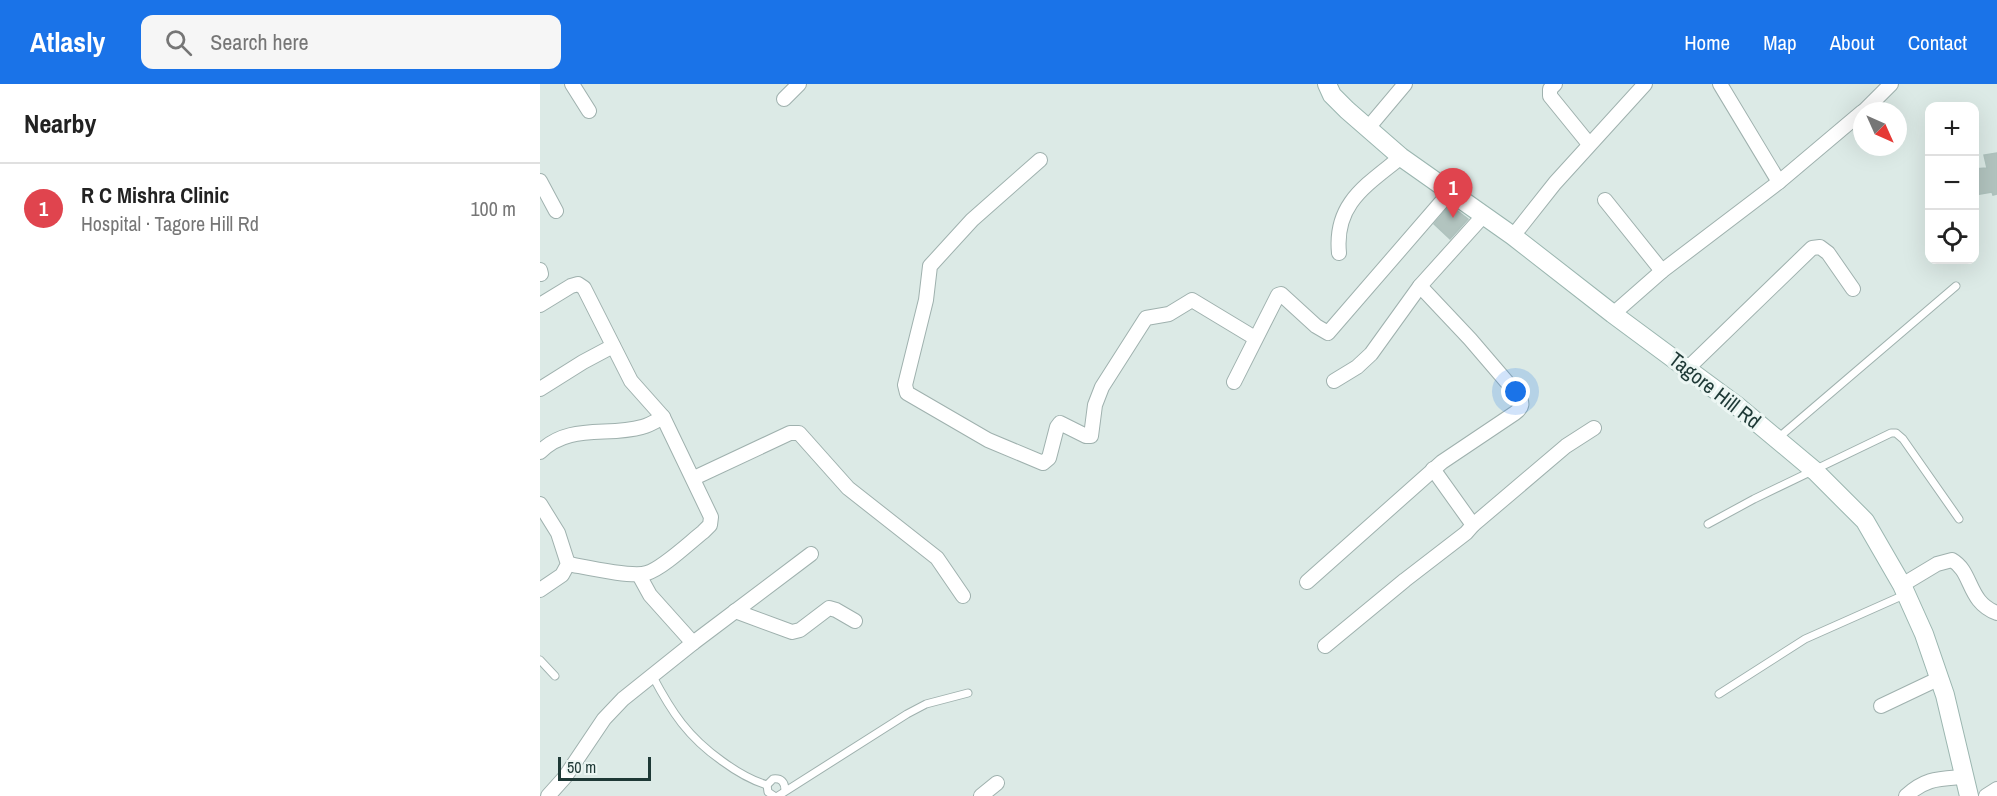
<!DOCTYPE html>
<html lang="en">
<head>
<meta charset="utf-8">
<style>
  :root { --surface:#fff; --page:#f6f6f6; --text:#222; --muted:#767676; --line:#e0e0e0; --accent:#1a73e8 }
  body { margin:0; font-family:"Archivo Narrow",sans-serif; background:var(--page); color:var(--text) }
  .controls { position:absolute; right:18px; top:18px; display:grid; overflow:hidden; border-radius:12px; box-shadow:0 6px 24px #0002 }
  .controls button { width:54px; height:54px; display:grid; place-items:center; padding:0; border:0; border-bottom:2px solid var(--line); background:var(--surface); color:var(--text); font:30px sans-serif }
  .compass { position:absolute; left:1313px; top:18px; width:54px; height:54px; border-radius:50%; background:var(--surface); box-shadow:0 6px 24px #0002; rotate:135deg }
  .scale { position:absolute; left:18px; bottom:15px; width:93px; box-sizing:border-box; padding-left:6px; border:3px solid #1e3936; border-top:0; font-size:16px; line-height:21px; white-space:nowrap; color:#1e3936; -webkit-text-stroke:4px #ecf6f3; paint-order:stroke }
  .you { position:absolute; left:976px; top:308px; width:21px; height:21px; margin:-15px; border:4px solid #fff; border-radius:50%; background:#1a73e8; box-shadow:0 0 0 9px #1a73e833 }
  .badge { display:grid; place-items:center; width:39px; height:39px; border-radius:50%; background:var(--accent); color:#fff; font-size:20px; font-weight:700 }
  .pin { position:absolute; translate:-50% -50px; filter:drop-shadow(0 2px 3px #0008) }
  .pin::after { content:''; position:absolute; top:32px; width:21px; height:18px; background:inherit; clip-path:polygon(0 0,100% 0,50% 100%) }
  .list { margin:0; padding:0; list-style:none }
  h2 { display:flex; justify-content:space-between; align-items:center; height:78px; margin:0; padding:0 24px; font-size:26px }
  h2 small { font-size:20px; font-weight:400; color:var(--muted) }
  .list li { display:grid; grid-template-columns:39px 1fr auto; gap:18px; align-items:center; box-sizing:border-box; height:90px; padding:0 24px; border-top:2px solid var(--line) }
  .list b { display:block; font-size:22px; white-space:nowrap }
  .list p { margin:0; font-size:20px; white-space:nowrap; color:var(--muted) }
  .list em { font-size:20px; font-style:normal; color:var(--muted) }
  .icon { flex:none; width:33px; height:33px; fill:none; stroke:currentColor; stroke-width:2; stroke-linecap:round; stroke-linejoin:round }
  .map { position:relative; flex:none; width:1457px; height:712px; overflow:hidden }
  header { display:flex; align-items:center; gap:36px; box-sizing:border-box; height:84px; padding:0 30px; background:var(--accent); color:#fff }
  header strong { font-size:28px }
  nav { display:flex; gap:33px; margin-inline-start:auto; font-size:21px }
  .search { width:420px; height:54px; background:var(--page); display:flex; align-items:center; gap:15px; box-sizing:border-box; padding:0 21px; border-radius:12px; color:var(--muted); font-size:22px }
  main { display:flex }
  aside { flex:1; background:var(--surface) }
  .map>svg:first-child { display:block }
  .building { fill:#b2c4bf; stroke:#afc3be; stroke-width:1.5 }
  .lines { fill:none; stroke-linecap:round; stroke-linejoin:round }
  .lane-casing { stroke:#9fb1ae; stroke-width:9 }
  .street-casing { stroke:#9fb1ae; stroke-width:16 }
  .secondary-casing { stroke:#9bb6b0; stroke-width:20 }
  .lane { stroke:#fff; stroke-width:7 }
  .street { stroke:#fff; stroke-width:14 }
  .secondary { stroke:#fff; stroke-width:18 }
  .labels { text-anchor:middle; dominant-baseline:central; stroke-width:6; stroke-linejoin:round; paint-order:stroke }
  .street-label { font-size:21px; fill:#1e3936; stroke:#ecf6f3 }
</style>
</head>
<body>
<header>
<strong>Atlasly</strong>
<div class="search"><svg class="icon" aria-label="search" viewBox="0 0 24 24"><circle cx="10" cy="10" r="6"/><path d="M15 15l6 6"/></svg>Search here</div>
<nav><a>Home</a><a>Map</a><a>About</a><a>Contact</a></nav>
</header>
<main>
<aside>
<h2>Nearby<small></small></h2>
<ul class="list">
<li><span class="badge" style="background:#e0444e">1</span><div><b>R C Mishra Clinic</b><p>Hospital · Tagore Hill Rd</p></div><em>100 m</em></li>
</ul>
</aside>
<div class="map">
<svg width="1457" height="712" viewBox="0 0 1457 712">
  <rect width="100%" height="100%" fill="#dceae6"/>
  <g class="building">
    <path d="M1457,69V110L1453,111L1452,108L1434,111V85L1447,84L1444,71Z"/>
    <path d="M910,121L928,135L910,155L894,140Z"/>
  </g>
  <g class="lines">
    <g class="lane-casing">
      <g id="lane">
        <path d="M1238,354L1416,202"/>
        <path d="M1168,440L1214,415L1351,349H1356L1363,355L1419,435"/>
        <path d="M0,576L15,592"/>
        <path d="M112,591C132,629 148,653 182,677C197,688 210,696 227,701"/>
        <path d="M1179,610L1265,555L1364,511"/>
        <path d="M227,701L233,695C241,694 245,698 245,706"/>
        <path d="M227,701L228,708L234,712"/>
        <path d="M238,712L367,630L386,620L428,609"/>
      </g>
    </g>
    <g class="street-casing">
      <g id="street">
        <path d="M32,0L49,27"/>
        <path d="M1015,0L1010,5V12L1049,60"/>
        <path d="M1180,0L1239,98"/>
        <path d="M244,15L259,0"/>
        <path d="M1324,27L1351,0"/>
        <path d="M828,44L865,0"/>
        <path d="M500,76L432,136L390,182L386,216L365,301L367,309L448,356L503,379L509,374L517,343L520,339L546,352H551L555,321L562,303L606,234L629,230L652,216L715,254"/>
        <path d="M0,97L16,127"/>
        <path d="M1065,116L1122,187"/>
        <path d="M973,152L1015,99L1105,0"/>
        <path d="M799,169C794,119 827,101 861,73"/>
        <path d="M0,186L1,190"/>
        <path d="M0,221L31,202L38,200L44,204L91,297L123,333L171,433L170,441L163,448C149,459 123,484 107,489C92,494 45,483 28,480"/>
        <path d="M1073,230L1122,187L1239,98L1322,28"/>
        <path d="M1148,284L1272,164L1280,163L1288,169L1313,205"/>
        <path d="M794,297L817,283L831,270L880,202L944,131"/>
        <path d="M694,298L738,211L741,210L776,242L788,249L910,108"/>
        <path d="M0,305L43,278L73,262"/>
        <path d="M0,368C29,339 67,353 102,343C110,341 116,337 123,333"/>
        <path d="M154,394L250,349H259L308,404L397,474L423,512"/>
        <path d="M0,420L18,449L28,480L22,491L0,506"/>
        <path d="M933,441L1026,362L1054,344"/>
        <path d="M99,491L110,511L153,559"/>
        <path d="M767,498L902,378L975,329C983,323 983,319 978,311L930,255L880,202"/>
        <path d="M1362,501L1397,480L1412,476C1433,488 1427,518 1457,529"/>
        <path d="M195,527L252,548L260,546L289,524L296,526L315,537"/>
        <path d="M785,562L865,496L926,449L933,441L893,385"/>
        <path d="M1341,622L1400,594"/>
        <path d="M8,712L25,693L64,635L83,615L153,559L271,470"/>
        <path d="M441,712L457,699"/>
        <path d="M1366,712C1386,694 1398,695 1423,693"/>
        <path d="M1446,712L1457,705"/>
      </g>
    </g>
    <g class="secondary-casing">
      <path id="secondary" d="M787,0L792,11L807,26L861,73L973,152L1073,230L1196,321L1275,387L1325,437L1362,501L1384,550L1405,611L1429,712"/>
    </g>
    <use href="#lane" class="lane"/>
    <use href="#street" class="street"/>
    <use href="#secondary" class="secondary"/>
  </g>
  <g class="labels">
    <g class="street-label">
      <text transform="translate(1175 306) rotate(38)">Tagore Hill Rd</text>
    </g>
  </g>
</svg>
<div class="controls">
<button>+</button>
<button>−</button>
<button><svg class="icon" aria-label="locate" viewBox="0 0 24 24"><circle cx="12" cy="12" r="6"/><path d="M12 2v4M12 18v4M2 12h4M18 12h4"/></svg></button>
</div>
<svg class="compass" viewBox="-18 -18 36 36"><path d="M0-13l5 13h-10z" fill="#e53935"/><path d="M0 13l5-13h-10z" fill="#767676"/></svg>
<div class="scale">50 m</div>
<div class="you"></div>
<div class="pin badge" style="left:913px;top:134px;background:#e0444e">1</div>
</div>
</main>
</body>
</html>
